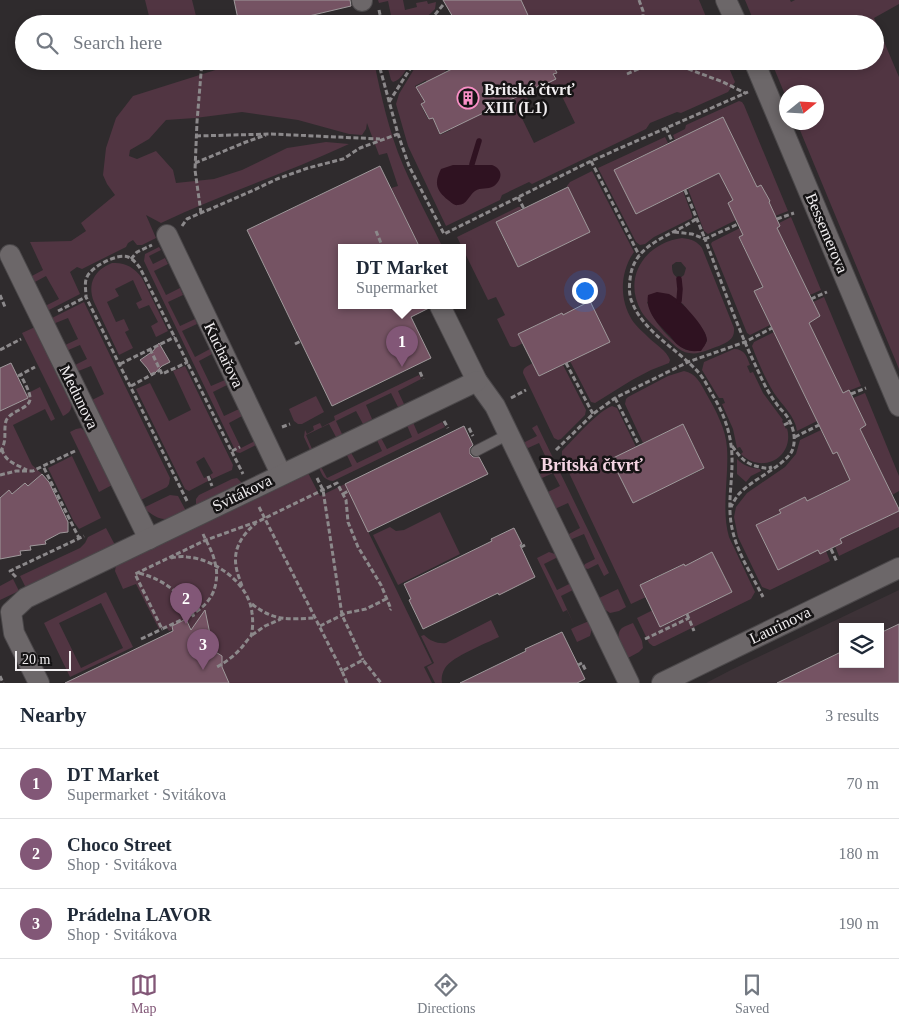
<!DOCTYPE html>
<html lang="en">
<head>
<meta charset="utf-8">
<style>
  :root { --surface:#fff; --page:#f6f6f7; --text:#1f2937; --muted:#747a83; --line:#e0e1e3; --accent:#825777 }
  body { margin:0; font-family:"Times New Roman",serif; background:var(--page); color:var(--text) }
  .controls { position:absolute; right:15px; bottom:15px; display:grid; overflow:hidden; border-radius:0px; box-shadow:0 2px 8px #0003 }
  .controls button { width:45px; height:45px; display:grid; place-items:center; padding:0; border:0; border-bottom:1px solid var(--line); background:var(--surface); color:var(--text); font:25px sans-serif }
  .compass { position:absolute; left:779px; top:85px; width:45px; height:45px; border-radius:50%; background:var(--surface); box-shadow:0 2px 8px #0003; rotate:72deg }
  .scale { position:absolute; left:15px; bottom:12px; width:56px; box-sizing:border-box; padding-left:5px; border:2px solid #f1eef0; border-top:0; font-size:14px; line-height:18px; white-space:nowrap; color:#f1eef0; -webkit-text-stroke:4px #161415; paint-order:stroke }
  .you { position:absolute; left:584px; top:290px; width:18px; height:18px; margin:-12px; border:4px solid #fff; border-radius:50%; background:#1a73e8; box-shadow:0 0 0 8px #1a73e833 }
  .badge { display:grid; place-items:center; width:32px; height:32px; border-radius:50%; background:var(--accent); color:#fff; font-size:16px; font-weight:700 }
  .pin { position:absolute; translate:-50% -41px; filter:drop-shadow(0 1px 2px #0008) }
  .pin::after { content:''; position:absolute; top:26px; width:18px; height:15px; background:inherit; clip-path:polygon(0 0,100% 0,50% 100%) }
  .popup { position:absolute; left:338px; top:244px; width:128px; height:65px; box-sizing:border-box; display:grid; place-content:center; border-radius:0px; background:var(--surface); filter:drop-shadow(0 1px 4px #0005); font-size:16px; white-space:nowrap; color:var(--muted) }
  .popup b { font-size:19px; color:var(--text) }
  .popup::after { content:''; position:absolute; left:50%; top:100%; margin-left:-10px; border:10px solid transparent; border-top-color:var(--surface) }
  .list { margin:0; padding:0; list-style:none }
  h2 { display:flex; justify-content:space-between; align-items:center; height:65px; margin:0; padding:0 20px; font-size:21px }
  h2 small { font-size:16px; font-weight:400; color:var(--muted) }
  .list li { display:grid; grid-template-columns:32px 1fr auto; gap:15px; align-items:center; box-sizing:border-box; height:70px; padding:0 20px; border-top:1px solid var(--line) }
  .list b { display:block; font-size:19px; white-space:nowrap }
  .list p { margin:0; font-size:16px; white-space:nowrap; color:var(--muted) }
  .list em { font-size:16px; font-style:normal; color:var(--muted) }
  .icon { flex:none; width:28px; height:28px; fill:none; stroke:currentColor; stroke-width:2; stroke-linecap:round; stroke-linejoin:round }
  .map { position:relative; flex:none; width:899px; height:683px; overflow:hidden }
  .search { position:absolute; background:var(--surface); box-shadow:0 2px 8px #0003; left:15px; right:15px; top:15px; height:55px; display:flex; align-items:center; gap:12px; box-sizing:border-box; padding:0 18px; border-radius:28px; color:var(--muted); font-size:19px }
  .sheet { height:275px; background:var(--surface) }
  nav { display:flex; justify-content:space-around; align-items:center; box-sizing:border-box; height:70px; border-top:1px solid var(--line); background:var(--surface); font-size:14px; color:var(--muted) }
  nav a { display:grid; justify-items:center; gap:2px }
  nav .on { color:var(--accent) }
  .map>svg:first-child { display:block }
  .built { fill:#3d3237; fill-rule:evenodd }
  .green { fill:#513542; fill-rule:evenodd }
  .water { fill:#2f1221 }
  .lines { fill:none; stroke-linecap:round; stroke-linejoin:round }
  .stream { stroke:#2f1221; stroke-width:5.5 }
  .building { fill:#755363; stroke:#9f999b }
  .lane-casing { stroke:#4b484a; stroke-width:12 }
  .street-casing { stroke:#4b484a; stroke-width:22 }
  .path { stroke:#8c898b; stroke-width:3; stroke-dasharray:5 2.5; stroke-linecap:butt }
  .lane { stroke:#6c6769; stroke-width:10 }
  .street { stroke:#6c6769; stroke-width:20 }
  .labels { text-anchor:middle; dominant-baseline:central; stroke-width:5; stroke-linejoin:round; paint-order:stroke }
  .poi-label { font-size:16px; font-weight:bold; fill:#f1eef0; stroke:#161415; text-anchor:start }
  .street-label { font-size:16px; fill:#f1eef0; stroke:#161415 }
  .neighbourhood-label { font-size:18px; font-weight:bold; fill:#f5d5e3; stroke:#161415 }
</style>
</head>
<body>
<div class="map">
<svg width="899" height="683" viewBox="0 0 899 683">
  <rect width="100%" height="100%" fill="#2f2b2d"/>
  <path class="built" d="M899,590V683H706L731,670ZM843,627H880V664H843Z"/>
  <g class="green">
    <path d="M145,0H192L198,24H151Z"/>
    <path d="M378,0H403L405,10L417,7L416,3L427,1L428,4L436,2L435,9C432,12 429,15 426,17C415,23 397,24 385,24L384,22L392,20L388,1L379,3Z"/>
    <path d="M521,0H699L709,24H532Z"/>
    <path d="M745,0H790L791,2L795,0H899V4L874,18L899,77V369L797,123L816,122V92H786V97L771,61H875V24H755Z"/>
    <path d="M244,61H374C381,96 389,132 403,165C415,193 430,221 443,248H420L391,188L398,186L387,153L379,155L367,123L366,129L362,135L349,134L298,120L242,112L195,118L166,120L149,139L130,150L129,156L137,159L156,151L173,170L176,183L214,179L242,170L287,148L326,142L349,144C287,173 222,194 161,223L146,215L156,238L142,245H137L133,240L128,243L126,247L82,269L77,267L70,272L80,294L47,311L45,306L59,299L46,276L33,283L30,277L43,270L30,242L71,241L86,231L81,223L115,195L107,184L103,175L106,148L116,118L133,96Z"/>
    <path d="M386,61H411C406,69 402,80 393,82L391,80Z"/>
    <path d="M419,61H441L446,72L437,77L438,79L428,84L426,80L415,86L425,102L421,105L428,119L433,118L440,135L451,130L450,127L525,93L529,102L517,108L534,143L575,123L558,88L545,94L540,87L556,79L553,74L556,73L551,61H726L735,82L728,92L681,113L677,112L650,123L646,129L532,184L529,182L502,195L500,200L446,226L408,146L396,104L399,94Z"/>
    <path d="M739,101L742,102L744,105L788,211L775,216L763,189V188L762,186L757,188L723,117L675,140L673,135L685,129L686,125Z"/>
    <path d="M665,137L668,143L615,170L636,214L683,191L692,215V218L654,237L645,244L640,245L636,242L598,168Z"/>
    <path d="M592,171L634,252C620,272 619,299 632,320C636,326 643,332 648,337C655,344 667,351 670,360L669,363L651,370L632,380L595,403L591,402L570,361L590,302L563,315L561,313L519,334L523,343C519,345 514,349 510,346L497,319L505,315L496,297L488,300L457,237L518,207H520L522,210L496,223L518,267L589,232L567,186L570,182Z"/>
    <path d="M719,173L733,200L728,203L736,220L708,234L704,231L688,189Z"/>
    <path d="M791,217L821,290L810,295L777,228L780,226L779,223Z"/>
    <path d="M740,228L743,235L739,238L755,270L767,284L754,291L770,325L750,335L747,333L711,244L712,242Z"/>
    <path d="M682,238C691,239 697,241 702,248L734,328C735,339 728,342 719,346C709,349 699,355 689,353C679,352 672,342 664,336C657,328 646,320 641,311C622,276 646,243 682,238ZM676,262H681L686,268L684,275L679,279C673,275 672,272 672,265ZM670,295L683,304L705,333L707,341L704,346L686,350C675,344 660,329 654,318C651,313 649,307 647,302Z"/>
    <path d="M159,247L161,250L149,256L153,264L165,258L168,264L154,271L166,295L180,288L183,295L168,302L180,326L195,319L197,324L182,331L195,357L210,349L212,354L199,361L211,386L225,380L227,385L213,392L224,416L239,409L242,416L229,423L241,448L255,441L256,445L240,453L236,452L144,261L145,254Z"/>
    <path d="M112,263C125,262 134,267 142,278L168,331L156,337L151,326L158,322L149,305L139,309L136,303L142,300L133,280L115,289L119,296L107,302L116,322L124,319L129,330L125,332L133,348L119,355L94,302C87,284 94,270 112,263Z"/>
    <path d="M824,297L861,386L843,393L808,321L819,316H820L813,302Z"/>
    <path d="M84,302L170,478L169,484L167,487L139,501L90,401L104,394L91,366L76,372L73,366L87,359L80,345L66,351L63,346L78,339L68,318L53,324L50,319Z"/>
    <path d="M35,327L72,404C71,411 69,413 63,416L22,333Z"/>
    <path d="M774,332L817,421L797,431C795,416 782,405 774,393C765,378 758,362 752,346L754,342Z"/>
    <path d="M734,349C745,349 747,357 750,365L747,366L750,373L753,372L763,393L783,420L782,421L786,429L787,428C795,457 762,475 741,454L743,452L740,447L737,448L733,429L722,404L725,403L723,398H719L702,370L704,362Z"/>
    <path d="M533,363L539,376L563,365L586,410L585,415L561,439L558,440L554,438L523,373C523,367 528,366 533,363Z"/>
    <path d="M185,366L233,465L232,470L212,479L210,475L213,473L204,457L196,462L204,478L207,477L208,481L189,491L185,489L136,389L150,383L169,421L191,410L173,371Z"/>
    <path d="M684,371C696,373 701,384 707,395C716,411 726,429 727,448C729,477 721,509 729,537L755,592L751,599L655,646H653L649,643L637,618L653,610L661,627L732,592L712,552L685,566L683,564L641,584L646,597L631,604L562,458V451C573,440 598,411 612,406L617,408L636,447L611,459L633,503L655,492L654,488L674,478L676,482L704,469L683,424L643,443L625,404L626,399L628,397L668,376Z"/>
    <path d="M419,375L421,379L398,391L404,404L398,407L391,393L366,405L372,419L363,424L356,411L336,421L342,434L336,437L329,424L306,435L312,449L310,450L304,437L305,430L307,434L314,430L313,426L320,423L322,427L335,420L334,416Z"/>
    <path d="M40,387L55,419L51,421L45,409L13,425L32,465L42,474L28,486L25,483L12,494L9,491L0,498V411L28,398L26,394Z"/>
    <path d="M865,393L899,476V491L892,495L860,429L866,425L853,398Z"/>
    <path d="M316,396L324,412L302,424H298L294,421L289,409Z"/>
    <path d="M412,420L418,434L442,422L445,427L333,481C323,480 322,474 318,466L320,465L327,478L352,466L346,453L350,451L357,463L382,451L376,438L380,436L387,449L412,437L406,423Z"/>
    <path d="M537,425L609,573L604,576L598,564L588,569L584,568L583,567L585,564L595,559L584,534L572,539L569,537V534L580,528L568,503L557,508H555L548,494V492L560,486L553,473L542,478L540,477V474L551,468L539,443L528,448L525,445V442L537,436L532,428Z"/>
    <path d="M81,428L86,432L112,485L99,492L70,432L76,429Z"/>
    <path d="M821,430L833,454L837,452L845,469L852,479L807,501L805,497L779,510L781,513L757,525L778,570L818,550L826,551L830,561L770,590L762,587L738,537L734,517L736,507L747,493L785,467L796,454L800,440Z"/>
    <path d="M72,456L101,518L79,529L74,522L48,468Z"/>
    <path d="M737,459C744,466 751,468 760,469L761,471L751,476L746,482L737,474Z"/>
    <path d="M307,471L320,496L345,484L432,663L424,667L432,683H216L188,622L169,631L166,627L159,629L136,584L123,589L115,571L116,565Z"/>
    <path d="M237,478L242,483L196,505V499L199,495L232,479Z"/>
    <path d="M170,495L178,496L186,511C164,522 162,522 143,508Z"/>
    <path d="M899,511V527L839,556L835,546L842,543L840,539Z"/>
    <path d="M440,512L460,554L398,585L373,535L390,527L396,531L404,530Z"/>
    <path d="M106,528L115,545L26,588L20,576L80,548L85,543L88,537Z"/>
    <path d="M549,552L555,554L558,557L544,564L557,590L571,583L573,590L561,596L575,627L589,621L592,628L590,636L577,642L571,629L575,627L567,610L563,612L537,558Z"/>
    <path d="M13,579L19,591L0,600V586Z"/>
    <path d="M618,589L626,607L619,611L610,613L604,609L599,598Z"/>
    <path d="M106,592L133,647L70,677L44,623ZM101,603L123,648L81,668L59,623Z"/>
    <path d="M491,620L499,637C485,644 453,656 445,668C442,673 441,678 442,683H435L427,667L434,663L421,636L424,635C430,641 438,644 446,643Z"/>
    <path d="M633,623L642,641L643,648L639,652L628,658C624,650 613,636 622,628C625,626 630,624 633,623Z"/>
  </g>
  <g class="water">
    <path d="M453,165H492C503,169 503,179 494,186C487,190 481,187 475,191C469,195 467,205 458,205C454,206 451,202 448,200C436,190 434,183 441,169Z"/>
    <path d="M657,292C661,293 665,293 669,294C680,299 707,328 707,340C706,344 703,348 701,351C695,351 690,352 685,349C678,347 674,341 670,336C659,325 645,312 648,295Z"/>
  </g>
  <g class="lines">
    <g class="stream">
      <path d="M472,164L479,141"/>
      <path d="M679,301L680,289L679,279"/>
    </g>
  </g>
  <g class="building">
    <path d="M234,0H350L351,6L275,24H239Z"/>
    <path d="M443,0H521L532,24H457Z"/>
    <path d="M468,61H551L557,73L553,74L556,79L540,87L539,86L440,134L433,118L429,119L421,104L425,102L416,87Z"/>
    <path d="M723,117L757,187L761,185L770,201L769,202L780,226L777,228L820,316L809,323L843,393L849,390L853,398L866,425L860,429L899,509V511L840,539L842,543L820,554L818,550L778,570L756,525L781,513L779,510L805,497L807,501L850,480L837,452L833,454L754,291L763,287L739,237L743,235L728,203L733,200L719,173L636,214L614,170Z"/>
    <path d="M380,166L420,248H342V306H428L429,308L411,317L431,358L332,406L247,230Z"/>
    <path d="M568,187L590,232L518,267L496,222Z"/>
    <path d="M590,301L610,342L539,376L518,334L562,313L563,315Z"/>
    <path d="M159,343L170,362L162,366L152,376L147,368L140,360L153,351Z"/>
    <path d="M11,363L28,398L0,411V368Z"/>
    <path d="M683,424L704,468L633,503L611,459Z"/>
    <path d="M464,426L473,445L470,448V454L473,457H479L488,474L368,532L345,484Z"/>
    <path d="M42,474L49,482L68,522V532L60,533L45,541L46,544L30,546L31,550L20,551L21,555L0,559V498L9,490L12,494L25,483L28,486Z"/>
    <path d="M514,528L522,544L520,545L535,577L499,595L498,593L423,629L409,600L411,599L404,584L492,541L491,539Z"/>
    <path d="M712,552L732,592L660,627L640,585L684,564L685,566Z"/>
    <path d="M205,610L211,639L214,642V651L222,656V667L229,683H65L173,631L172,626L186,619L191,630Z"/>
    <path d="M899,624V683H777L843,651V664H880V633Z"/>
    <path d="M562,632L585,679L577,683H460L526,651L525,649Z"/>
  </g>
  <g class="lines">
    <g class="lane-casing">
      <path id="lane" d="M476,451L509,434"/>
    </g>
    <g class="street-casing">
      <g id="street">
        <path d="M362,0V1"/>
        <path d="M726,0L737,24"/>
        <path d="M754,61L899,406"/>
        <path d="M167,235L281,474"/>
        <path d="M10,255L149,539"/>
        <path d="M440,306L477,381L495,406L629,683"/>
        <path d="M39,683L14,633L11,612L26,598L477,381"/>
        <path d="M662,683L899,568"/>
      </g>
    </g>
    <g class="path">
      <path d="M639,0L643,11V24"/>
      <path d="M379,10L382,24"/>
      <path d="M355,24L367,21"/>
      <path d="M424,24L428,23L443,5"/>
      <path d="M378,61L398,134L409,166L444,234L591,161L748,92"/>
      <path d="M451,61L456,67"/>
      <path d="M667,61L723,82L745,93"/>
      <path d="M627,74L643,67L652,61"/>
      <path d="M389,102L415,61"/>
      <path d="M666,128L672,141"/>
      <path d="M196,136L271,134L380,139"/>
      <path d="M591,161L639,255"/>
      <path d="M195,163L246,142L266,135"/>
      <path d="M685,190L705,239L738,224"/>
      <path d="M518,197L524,209"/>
      <path d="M201,213L195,170L197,122L202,61"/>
      <path d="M696,219C689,224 681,228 673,232C652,243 632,253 630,280C629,286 629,296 632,302C644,333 678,349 699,373C705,380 710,391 715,399C723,413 729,429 731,445C735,473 726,501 732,528C737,553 752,575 763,597"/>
      <path d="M777,219L794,213"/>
      <path d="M182,226L187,219L254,190L277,179L308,168L343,159L360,148L398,134"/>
      <path d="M376,231L383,248"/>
      <path d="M674,232L692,234L705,239C720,278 734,318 751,356C759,372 765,389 776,403C779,408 783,411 786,415C793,425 797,439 792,451C785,465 754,479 742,491C737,495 734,501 731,507"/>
      <path d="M450,248V247"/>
      <path d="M131,259L137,252L152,245"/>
      <path d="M0,295L5,307"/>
      <path d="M811,299L827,292"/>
      <path d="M58,311L86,297"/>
      <path d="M295,344L301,341"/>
      <path d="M150,349L162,374L188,362"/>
      <path d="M0,350L21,339"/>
      <path d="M566,363L593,414"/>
      <path d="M120,364L175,337"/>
      <path d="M420,372L423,379"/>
      <path d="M18,376L35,367"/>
      <path d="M131,386L160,370"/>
      <path d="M851,394L866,388"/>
      <path d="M511,398L526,390"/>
      <path d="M615,398L639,445"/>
      <path d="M444,421L448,428"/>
      <path d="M784,425L790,422"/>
      <path d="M282,427L290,424"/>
      <path d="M469,428L473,436"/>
      <path d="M795,437L819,425"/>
      <path d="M732,446C741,458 745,464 760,467C765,468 767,469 772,467"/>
      <path d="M2,449C4,461 17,465 27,470"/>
      <path d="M556,450L593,414L615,398L688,362L745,342L772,328"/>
      <path d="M75,451L43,466L79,538"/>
      <path d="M232,451L240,447"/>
      <path d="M0,452C8,440 3,432 6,421C10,410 32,409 30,397C29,389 23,381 21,375"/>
      <path d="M0,475L16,471H33L43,466"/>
      <path d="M208,476L212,486"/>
      <path d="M317,478L323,490L342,615L363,660"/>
      <path d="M343,494L348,491"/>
      <path d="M187,501L86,297C86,290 84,283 87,277C91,267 117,253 128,257C133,259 137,264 140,268L243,474"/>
      <path d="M259,507L342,671"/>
      <path d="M203,534C207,543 213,552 215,563C217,569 217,576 216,582C212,610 184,618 162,629L135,574L206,540L259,521L337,483L346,500L348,522L358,547L381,585L391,609L390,610"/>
      <path d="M521,547L525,545"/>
      <path d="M831,549L837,562"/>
      <path d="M171,558C176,557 182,556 187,557C215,559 249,583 252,613C253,619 253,630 251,636C250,638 247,640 246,642C238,653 229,660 217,667"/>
      <path d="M139,573C165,580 183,594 195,619"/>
      <path d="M16,577L10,571L84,536"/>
      <path d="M242,586C240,580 237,573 236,566C233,548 243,534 256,523"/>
      <path d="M252,604C275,622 288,619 316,618"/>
      <path d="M687,614L694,631"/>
      <path d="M320,626L346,613L366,609L386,599"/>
      <path d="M252,635L265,626L281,619"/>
      <path d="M141,639L162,629"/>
      <path d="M645,639L689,618"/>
      <path d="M578,665L582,663"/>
      <path d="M583,665L586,671"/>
      <path d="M0,676L3,683"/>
      <path d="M347,683L342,671L363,660L381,683"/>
    </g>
    <use href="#lane" class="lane"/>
    <use href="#street" class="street"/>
  </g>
  <defs>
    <g id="building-ring" transform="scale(1.125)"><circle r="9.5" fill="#161415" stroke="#fa8fc6" stroke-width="1.5"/><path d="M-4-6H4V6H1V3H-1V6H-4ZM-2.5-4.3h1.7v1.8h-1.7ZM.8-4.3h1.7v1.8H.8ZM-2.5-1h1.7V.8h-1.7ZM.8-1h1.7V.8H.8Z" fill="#fa8fc6"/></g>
  </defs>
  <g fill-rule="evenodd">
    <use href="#building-ring" x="468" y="98"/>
  </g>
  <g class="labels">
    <g class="poi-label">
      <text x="484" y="89">Britská čtvrť<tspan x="484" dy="18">XIII (L1)</tspan></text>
    </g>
    <g class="street-label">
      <text transform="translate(827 233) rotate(67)">Bessemerova</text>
      <text transform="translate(224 355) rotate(64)">Kuchařova</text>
      <text transform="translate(79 397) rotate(64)">Medunova</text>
      <text transform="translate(242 493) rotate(-26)">Svitákova</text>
      <text transform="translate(780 625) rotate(-26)">Laurinova</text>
    </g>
    <g class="neighbourhood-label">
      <text x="592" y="465">Britská čtvrť</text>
    </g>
  </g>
</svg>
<div class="controls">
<button><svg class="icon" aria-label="layers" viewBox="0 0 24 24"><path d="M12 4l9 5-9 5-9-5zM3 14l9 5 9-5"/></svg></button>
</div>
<svg class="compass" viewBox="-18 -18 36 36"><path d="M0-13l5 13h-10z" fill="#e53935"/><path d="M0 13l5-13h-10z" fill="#747a83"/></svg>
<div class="scale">20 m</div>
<div class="you"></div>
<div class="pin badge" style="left:402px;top:367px">1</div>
<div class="popup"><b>DT Market</b>Supermarket</div>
<div class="pin badge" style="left:186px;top:624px">2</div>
<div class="pin badge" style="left:203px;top:670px">3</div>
<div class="search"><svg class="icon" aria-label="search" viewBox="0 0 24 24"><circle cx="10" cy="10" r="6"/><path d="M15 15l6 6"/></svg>Search here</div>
</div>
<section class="sheet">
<h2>Nearby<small>3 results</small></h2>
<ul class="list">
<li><span class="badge">1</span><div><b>DT Market</b><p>Supermarket · Svitákova</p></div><em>70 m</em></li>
<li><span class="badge">2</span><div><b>Choco Street</b><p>Shop · Svitákova</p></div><em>180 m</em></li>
<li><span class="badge">3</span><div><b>Prádelna LAVOR</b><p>Shop · Svitákova</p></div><em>190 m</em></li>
</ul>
</section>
<nav>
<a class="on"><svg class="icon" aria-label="map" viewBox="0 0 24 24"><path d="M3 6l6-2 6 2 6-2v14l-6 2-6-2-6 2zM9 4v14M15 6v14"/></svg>Map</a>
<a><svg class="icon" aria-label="directions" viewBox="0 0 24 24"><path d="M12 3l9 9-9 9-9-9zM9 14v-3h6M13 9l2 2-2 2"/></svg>Directions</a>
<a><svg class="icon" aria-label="saved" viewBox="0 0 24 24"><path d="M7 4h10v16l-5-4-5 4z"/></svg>Saved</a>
</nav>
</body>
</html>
